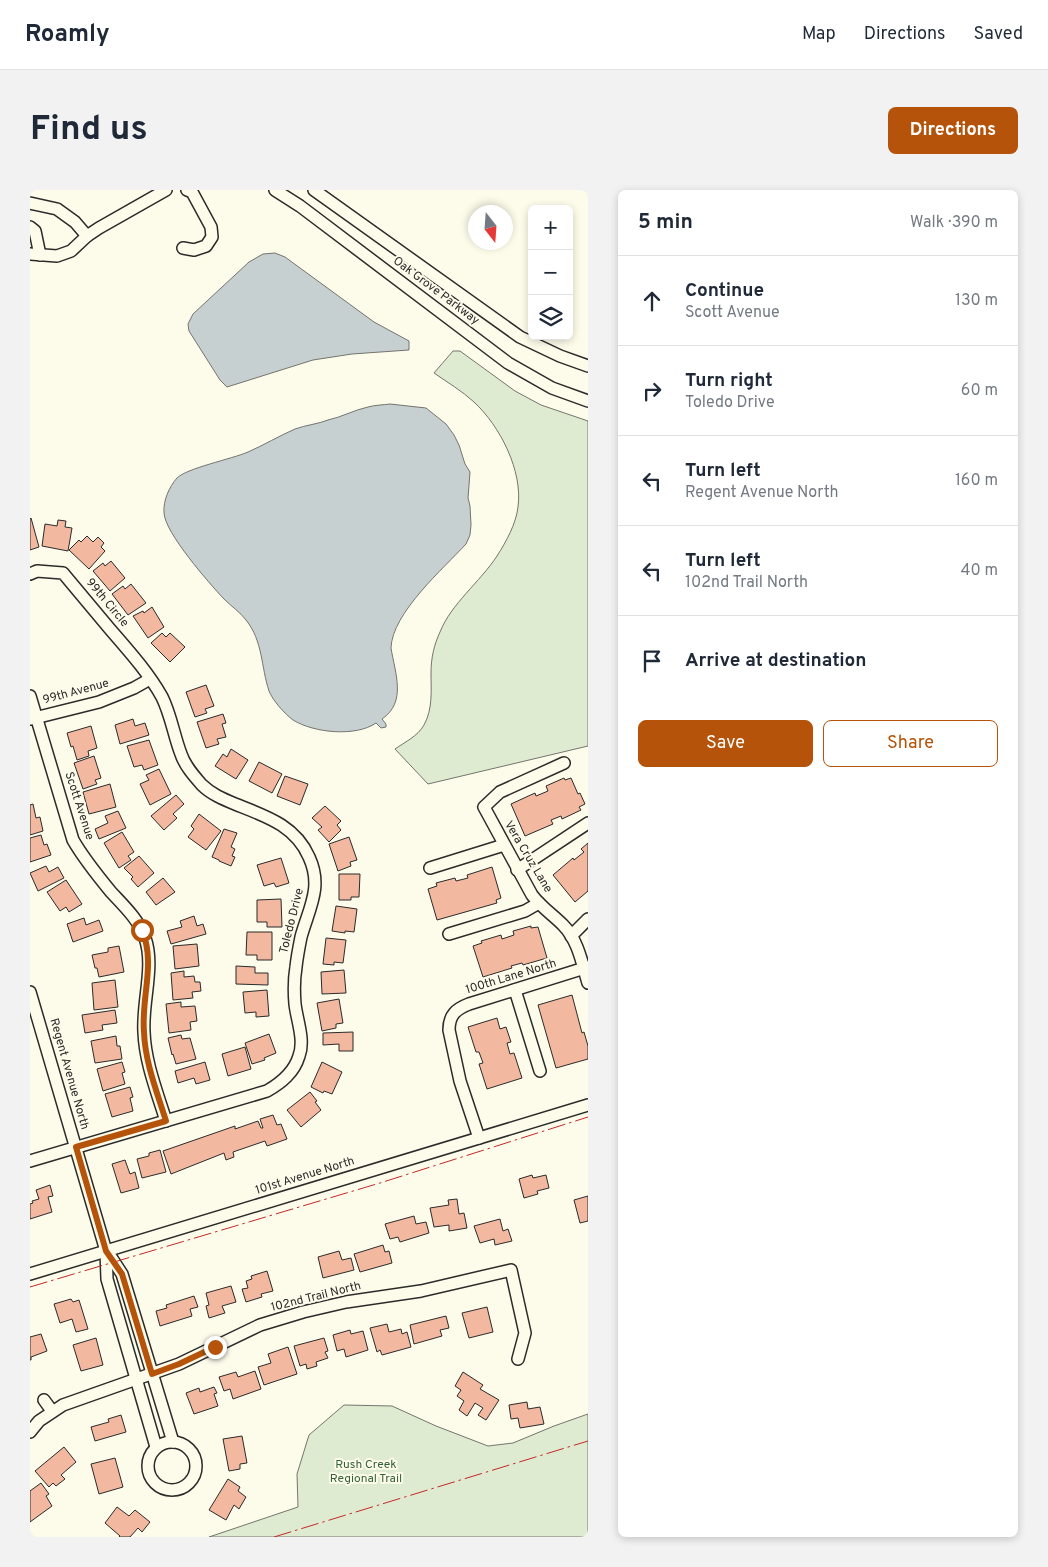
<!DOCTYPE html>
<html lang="en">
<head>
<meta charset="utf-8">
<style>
  :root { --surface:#fff; --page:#f2f2f3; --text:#1f2937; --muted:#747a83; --line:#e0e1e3; --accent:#b45309 }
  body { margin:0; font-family:Overpass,sans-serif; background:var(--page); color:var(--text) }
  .controls { position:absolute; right:15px; top:15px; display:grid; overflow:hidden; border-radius:8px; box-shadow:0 2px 8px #0003 }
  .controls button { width:45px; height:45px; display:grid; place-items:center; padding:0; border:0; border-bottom:1px solid var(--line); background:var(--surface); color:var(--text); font:25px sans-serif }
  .compass { position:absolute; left:438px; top:15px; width:45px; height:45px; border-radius:50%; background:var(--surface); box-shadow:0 2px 8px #0003; rotate:163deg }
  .stop { position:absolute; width:15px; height:15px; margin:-11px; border:4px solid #b45309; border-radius:50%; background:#fff }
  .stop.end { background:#b45309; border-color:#fff; box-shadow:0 1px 5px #0008 }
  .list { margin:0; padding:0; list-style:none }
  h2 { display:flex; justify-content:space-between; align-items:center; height:65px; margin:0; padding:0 20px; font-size:21px }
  h2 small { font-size:16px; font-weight:400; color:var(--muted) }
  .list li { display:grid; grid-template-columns:32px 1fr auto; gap:15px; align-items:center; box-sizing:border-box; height:90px; padding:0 20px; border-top:1px solid var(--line) }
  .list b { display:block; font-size:19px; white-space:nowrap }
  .list p { margin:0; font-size:16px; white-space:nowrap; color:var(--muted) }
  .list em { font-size:16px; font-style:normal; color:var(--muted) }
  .actions { display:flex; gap:10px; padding:15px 20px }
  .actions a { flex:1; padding:11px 0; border:1px solid var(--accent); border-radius:8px; text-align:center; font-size:18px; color:var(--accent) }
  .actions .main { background:var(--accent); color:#fff }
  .icon { flex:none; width:28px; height:28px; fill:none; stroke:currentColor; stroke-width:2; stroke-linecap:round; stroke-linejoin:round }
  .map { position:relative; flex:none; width:558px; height:1347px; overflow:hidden; border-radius:8px }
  header { display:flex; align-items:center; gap:30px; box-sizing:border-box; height:70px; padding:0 25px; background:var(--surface); border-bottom:1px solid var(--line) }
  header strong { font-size:24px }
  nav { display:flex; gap:28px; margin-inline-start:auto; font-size:18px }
  .intro { display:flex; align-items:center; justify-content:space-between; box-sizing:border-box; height:120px; padding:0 30px }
  h1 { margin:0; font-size:35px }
  .button { padding:12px 22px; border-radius:8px; background:var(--accent); color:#fff; font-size:18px; font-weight:700 }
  main { display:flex; gap:30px; padding:0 30px }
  aside { flex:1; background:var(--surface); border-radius:8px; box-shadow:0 2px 8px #0003 }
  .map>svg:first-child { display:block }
  .green { fill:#deebd1; stroke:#74746e }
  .water { fill:#c7d0d0; stroke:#74746e }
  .building { fill:#f2b8a0; stroke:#2b2b2b }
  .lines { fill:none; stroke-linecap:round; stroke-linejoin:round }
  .minor-casing { stroke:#2b2b2b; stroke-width:14 }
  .minor { stroke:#fdfbea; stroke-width:11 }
  .power { stroke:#c62828; stroke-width:1; stroke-dasharray:18 4 2.5 4; stroke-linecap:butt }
  .route { stroke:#b45309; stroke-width:6 }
  .labels { text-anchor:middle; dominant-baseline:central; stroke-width:4; stroke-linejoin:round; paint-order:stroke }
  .street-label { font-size:12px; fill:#2b2b2b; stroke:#fdfbea }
  .park-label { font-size:12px; fill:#34623c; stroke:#fdfbea }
</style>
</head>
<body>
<header>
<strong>Roamly</strong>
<nav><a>Map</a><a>Directions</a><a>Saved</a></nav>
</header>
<div class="intro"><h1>Find us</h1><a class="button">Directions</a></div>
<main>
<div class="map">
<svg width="558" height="1347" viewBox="0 0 558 1347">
  <rect width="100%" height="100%" fill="#fdfbea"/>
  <g class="green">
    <path d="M423,161H430L485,201L511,215L558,231V556L398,594L365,559C375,552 388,546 394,535C403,519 401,500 401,483C401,468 404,455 410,442C421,414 450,392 467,366C476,352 486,334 488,317C493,281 470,236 444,212C432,201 417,192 404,183Z"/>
    <path d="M314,1215L362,1216L406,1236L458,1256L483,1253L524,1236L558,1224V1347H179L268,1317L267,1284L279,1245Z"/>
  </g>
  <g class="water">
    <path d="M245,63L255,67L344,132L379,151V160L322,164L283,170L197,197L190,190L159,141L158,134L163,124L219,72L233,64Z"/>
    <path d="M360,214L396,218L416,234L424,245L429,255L435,274L440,282L438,308L440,316L441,335L440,345L436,354C414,378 362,423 361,458C365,483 377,512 352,529L356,534V537L351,538L346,533C326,547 284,543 263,530C255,524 243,511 239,501C231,477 233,451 216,430C210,422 201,416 194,409C179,393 135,343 134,323C133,311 139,297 147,288C157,278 202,269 218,262C234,255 249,246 265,239C276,235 288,234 298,230C312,227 324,220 338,217C345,215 353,215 360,214Z"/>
  </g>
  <g class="building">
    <path d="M1,328L9,357L0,360V329Z"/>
    <path d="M28,330L36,331L35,337L42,338L38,361L12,356L15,334L27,336Z"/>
    <path d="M57,346L63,352L68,347L74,353L71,357L75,361L59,379L39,360L49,350L51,352Z"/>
    <path d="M81,371L95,388L80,401L63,381L73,373L75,376Z"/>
    <path d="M101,394L116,413L98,425L82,404L93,396L95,399Z"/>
    <path d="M122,417L134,437L118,448L103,426L113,421L114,423Z"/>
    <path d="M132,443L136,447L140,443L155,457L140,472L121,453Z"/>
    <path d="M176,495L184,516L175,519L177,523L165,527L156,502Z"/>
    <path d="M193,524L196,533L192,534L196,547L187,549L189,554L176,558L167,532Z"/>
    <path d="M103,529L105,536L115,533L119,545L90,554L85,535Z"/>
    <path d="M61,536L67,558L58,561L59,566L47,570L43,556L41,557L37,543Z"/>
    <path d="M119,550L128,575L114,580L112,575L104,577L97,556Z"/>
    <path d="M201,559L218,570L206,589L185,576L193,564L197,567Z"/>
    <path d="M64,566L71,588L65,590L67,594L53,599L44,573Z"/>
    <path d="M229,572L252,584L242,603L219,591Z"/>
    <path d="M129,579L141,604L120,615L110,594L119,590L116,585Z"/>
    <path d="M255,586L278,594L270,615L247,606Z"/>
    <path d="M534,588L535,590L541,588L548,604L550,603L555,614L549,617L551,620L532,629L531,626L521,630L523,634L495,646L481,614L505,603L506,606L518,601L516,596Z"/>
    <path d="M80,594L86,617L59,624L53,602Z"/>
    <path d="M146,605L154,614L143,624L147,628L134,640L121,626Z"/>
    <path d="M3,614L6,628L10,627L13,641L0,645V615Z"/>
    <path d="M295,616L311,631L307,635L311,640L299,652L288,640L292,637L282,628Z"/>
    <path d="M88,621L96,638L69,649L65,639L78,633L75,626Z"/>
    <path d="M169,624L191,641L176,660L158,647L164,639L161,636Z"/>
    <path d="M194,639L207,643L201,657L205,659L202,666L205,667L201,676L189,671V670L182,667Z"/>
    <path d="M92,642L104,662L98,666L101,670L89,678L74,653Z"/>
    <path d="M11,645L14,655L17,654L21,665L0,672V648Z"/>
    <path d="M319,647L327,670L320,672L321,676L308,681L299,654Z"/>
    <path d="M558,653V701L545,712L523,685L543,668L544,670L554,662L551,659Z"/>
    <path d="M109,666L124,683L108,697L101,689L103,687L94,678Z"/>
    <path d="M251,668L259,693L246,697L244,693L234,696L227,675Z"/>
    <path d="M16,676L19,682L28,677L34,688L8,701L0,683Z"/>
    <path d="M462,677L471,708L466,710L467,713L407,730L398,699L407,696L406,693L425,688L426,691L438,688L437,685Z"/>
    <path d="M309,684H330L329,707H321V710H309Z"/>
    <path d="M133,688L145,702L126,715L116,702Z"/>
    <path d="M36,690L52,714L39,722L36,717L30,721L17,702Z"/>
    <path d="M251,709L252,737H237V732H227V710Z"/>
    <path d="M306,716L327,719L324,742L315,741V743L302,741Z"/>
    <path d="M164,726L167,736L173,734L176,744L141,754L137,741L152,737L150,731Z"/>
    <path d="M54,728L56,735L69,730L73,741L43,752L37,734Z"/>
    <path d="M501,736V738L508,737L517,768L493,775L492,773L481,776L482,778L453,787L443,756L452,753L451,751L471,745L472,749L484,745L483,741Z"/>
    <path d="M217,742H242V770H227V765H216Z"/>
    <path d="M296,748L316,750L313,773L304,772V775L293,774Z"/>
    <path d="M167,754L169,776L145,779L143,756Z"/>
    <path d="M89,756L94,782L69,787L67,778H65L62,765L78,762V758Z"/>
    <path d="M206,776L225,777V783H238V795L206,794Z"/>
    <path d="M314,780L316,803L292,804L291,782Z"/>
    <path d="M154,781V787L164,786L165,792H170L171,801L162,802L163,808L143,810L141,783Z"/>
    <path d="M85,790L88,817L64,820L62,793Z"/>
    <path d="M237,800L239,826L226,827V822L215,823L213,802Z"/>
    <path d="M542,805L552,843L554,842L558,856V869L526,878L508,815Z"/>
    <path d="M309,809L313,833L306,834V838L292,841L287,813Z"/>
    <path d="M151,812V817L165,816L167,831L160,832L161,840L139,843L136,814Z"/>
    <path d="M85,820L87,833L72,835L73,840L55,843L52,825Z"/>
    <path d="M467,828L470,839L476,837L481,852L477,853L480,864L484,863L492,888L457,899L449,874L453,873L449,862H446L438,837Z"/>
    <path d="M323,842V861H309V854L293,855V843Z"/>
    <path d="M239,844L246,863L234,868L235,870L222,874L215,853Z"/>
    <path d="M151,845L152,849L160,848L166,869L146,874L143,864L142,865L138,848Z"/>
    <path d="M86,846L87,856H90L92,869L65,873L61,851Z"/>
    <path d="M215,857L221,879L198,886L192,864Z"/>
    <path d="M92,872L95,882L92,883L95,894L73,901L67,879Z"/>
    <path d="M175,872L180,890L166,894L164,888L148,893L145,881Z"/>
    <path d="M292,872L312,882L302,904L294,901L293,903L281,897Z"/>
    <path d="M100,897L103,907L100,908L103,921L82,927L75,904Z"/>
    <path d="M280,902L287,911L285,912L291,920L271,937L257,920Z"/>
    <path d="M243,925L247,935L251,934L257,949L237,956L235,951L203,962L204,967L196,970L194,963L141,984L133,961L205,936V939L228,931L231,938H233L230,929Z"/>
    <path d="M130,960L136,982L112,988L107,969L119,966V963Z"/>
    <path d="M95,970L100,984L105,982L109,998L91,1003L82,974Z"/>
    <path d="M502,985L503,988L516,985L519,998L507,1001L508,1004L494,1008L489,989Z"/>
    <path d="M20,995L23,1006L18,1007L22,1022L0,1029V1014L3,1013L2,1011L9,1009L6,1000Z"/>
    <path d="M558,1006V1031L550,1033L544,1010Z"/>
    <path d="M427,1009L429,1024L434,1023L437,1038L419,1041V1035L404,1037L400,1018L419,1015L418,1010Z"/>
    <path d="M384,1026L386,1034L396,1032L399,1043L370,1052L368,1047L360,1049L355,1034Z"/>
    <path d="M470,1029L473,1041L478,1039L482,1051L465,1055L464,1049L450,1053L444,1036Z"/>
    <path d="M353,1055L355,1062L359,1061L362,1073L330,1082L324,1064Z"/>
    <path d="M309,1061L312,1070L321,1068L324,1080L293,1088L288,1067Z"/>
    <path d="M237,1081L243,1101L231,1104L232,1107L216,1112L212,1099L218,1098L216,1091L222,1089L221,1086Z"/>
    <path d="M201,1096L206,1112L192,1116L195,1123L179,1128L176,1116L179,1115L176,1103Z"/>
    <path d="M164,1106L168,1117L160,1119L162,1126L130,1136L126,1121L137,1118L136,1115Z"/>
    <path d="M41,1109L43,1112L49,1110L58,1139L46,1142L42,1129L30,1133L24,1114Z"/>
    <path d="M457,1117L463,1142L439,1148L432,1123Z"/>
    <path d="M416,1126L419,1138L410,1140L412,1146L384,1154L380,1135Z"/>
    <path d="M357,1134L359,1142L371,1139L372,1144L377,1142L381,1157L352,1165L350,1160L347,1162L340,1138Z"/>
    <path d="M320,1140L321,1144L333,1141L338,1160L316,1167L314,1159L307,1161L303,1145Z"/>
    <path d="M11,1144L17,1161L1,1167V1170H0V1147Z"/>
    <path d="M66,1148L73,1175L51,1181L43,1155Z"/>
    <path d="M294,1148L298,1161L295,1162L298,1168L286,1172L287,1176L277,1179L276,1174L270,1176L264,1156Z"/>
    <path d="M258,1157L267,1184L234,1195L228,1177L241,1173L238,1164Z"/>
    <path d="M225,1181L231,1199L203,1209L200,1199L194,1201L189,1187L206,1182L208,1187Z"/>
    <path d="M433,1182L453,1195L450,1199L469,1210L456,1230L448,1225L453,1218L445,1213L437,1226L429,1220L434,1211L427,1206L431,1200L425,1196Z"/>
    <path d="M184,1197L187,1203L184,1204L188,1216L164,1224L156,1203L169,1198L170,1202Z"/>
    <path d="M497,1212L498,1219L510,1217L514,1234L490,1238L488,1228L481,1229L479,1215Z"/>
    <path d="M91,1225L96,1242L65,1251L61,1237L79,1232L78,1229Z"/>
    <path d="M212,1246L217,1273L210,1274V1279L199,1281L193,1249Z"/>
    <path d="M34,1257L46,1272L31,1285L35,1289L26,1296L23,1293L19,1297L5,1281Z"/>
    <path d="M85,1268L93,1297L69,1304L61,1274Z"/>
    <path d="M198,1289L210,1297L208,1301L216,1307L209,1319L204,1315L196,1330L179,1320Z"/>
    <path d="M11,1293L19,1304L16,1306L22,1316L0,1332V1301Z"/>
    <path d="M87,1317L99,1326L105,1320L120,1332L112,1342L108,1338L100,1347H89L90,1346L75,1333Z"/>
  </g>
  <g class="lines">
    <g class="minor-casing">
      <g id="minor">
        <path d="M245,0L270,16L478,173L522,198L558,211"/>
        <path d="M284,0L490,147L530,166L558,176"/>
        <path d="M0,13L27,19L45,32L57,46"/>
        <path d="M0,37L5,41L10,65"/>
        <path d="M153,58L164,60L176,56L182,47L181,37L162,2L157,0"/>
        <path d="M0,64L27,66L41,61L57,46L69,38L136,0"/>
        <path d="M0,384L7,381L33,383C49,402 64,420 79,438C98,460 118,482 132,507C141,525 144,546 151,564C155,576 164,586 172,595C181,604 193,609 205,614C235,626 265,635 279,667C293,697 279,718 271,747C269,757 267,767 266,777C264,789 264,802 265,814C267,831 275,850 269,866C264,883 251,893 237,901L0,971"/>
        <path d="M0,506L43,650C54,669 67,685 81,702C94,716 109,730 115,748C125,776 112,812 114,842C115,872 127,902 136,931"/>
        <path d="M1,529L69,512L104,498L120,489"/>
        <path d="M534,573L470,602L454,617L502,705C511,717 523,725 533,735C548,750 552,773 558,793"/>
        <path d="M400,678L474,655"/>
        <path d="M487,680L558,633"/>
        <path d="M419,744L495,721L509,713"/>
        <path d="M541,746L558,729"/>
        <path d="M485,800L510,881"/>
        <path d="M0,802L76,1061L77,1089L126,1257"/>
        <path d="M449,948L430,891L419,840C419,825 426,819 439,814L558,777"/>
        <path d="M77,1061L92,1084L143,1252"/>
        <path d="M0,1084L558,915"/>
        <path d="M14,1210L22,1221"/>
        <path d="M0,1242L9,1231L33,1215L149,1174L230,1135L273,1122L316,1112L391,1101L481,1080L495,1143L488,1169"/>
        <circle cx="142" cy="1276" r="24"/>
      </g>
    </g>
    <use href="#minor" class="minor"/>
    <g class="power">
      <path d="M0,1097L350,993L558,927"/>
      <path d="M244,1347L558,1251"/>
    </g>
  </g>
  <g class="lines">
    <path class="route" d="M112,740C126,774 111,806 114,842C115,872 127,902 136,931L46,957L76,1061L92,1084L122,1184L149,1174L185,1157"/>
  </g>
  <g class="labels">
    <g class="street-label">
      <text transform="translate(406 101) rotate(37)">Oak Grove Parkway</text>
      <text transform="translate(77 413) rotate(50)">99th Circle</text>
      <text transform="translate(46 502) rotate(-15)">99th Avenue</text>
      <text transform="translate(49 616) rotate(72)">Scott Avenue</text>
      <text transform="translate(498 667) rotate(59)">Vera Cruz Lane</text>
      <text transform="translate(262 731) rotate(-76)">Toledo Drive</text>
      <text transform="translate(481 787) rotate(-17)">100th Lane North</text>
      <text transform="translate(39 884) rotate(74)">Regent Avenue North</text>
      <text transform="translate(275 986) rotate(-17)">101st Avenue North</text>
      <text transform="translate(286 1107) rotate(-14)">102nd Trail North</text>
    </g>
    <g class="park-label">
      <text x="336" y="1275">Rush Creek<tspan x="336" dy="14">Regional Trail</tspan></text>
    </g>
  </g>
</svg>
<div class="controls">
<button>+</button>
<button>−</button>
<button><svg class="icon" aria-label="layers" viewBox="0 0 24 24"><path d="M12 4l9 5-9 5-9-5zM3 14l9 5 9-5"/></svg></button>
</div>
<svg class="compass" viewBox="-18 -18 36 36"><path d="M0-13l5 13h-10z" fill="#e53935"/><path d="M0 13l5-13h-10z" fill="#747a83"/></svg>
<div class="stop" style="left:112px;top:740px"></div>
<div class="stop end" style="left:185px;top:1157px"></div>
</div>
<aside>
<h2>5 min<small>Walk · 390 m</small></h2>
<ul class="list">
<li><svg class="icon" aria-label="ahead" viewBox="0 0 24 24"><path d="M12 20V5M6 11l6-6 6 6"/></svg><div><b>Continue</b><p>Scott Avenue</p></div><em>130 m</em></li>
<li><svg class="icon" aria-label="right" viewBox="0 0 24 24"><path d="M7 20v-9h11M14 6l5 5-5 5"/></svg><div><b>Turn right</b><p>Toledo Drive</p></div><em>60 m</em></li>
<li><svg class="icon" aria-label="left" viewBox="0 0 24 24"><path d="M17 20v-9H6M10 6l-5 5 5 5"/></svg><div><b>Turn left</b><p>Regent Avenue North</p></div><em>160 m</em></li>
<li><svg class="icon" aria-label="left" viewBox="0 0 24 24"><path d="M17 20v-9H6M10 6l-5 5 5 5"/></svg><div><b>Turn left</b><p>102nd Trail North</p></div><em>40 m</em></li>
<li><svg class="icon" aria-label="arrive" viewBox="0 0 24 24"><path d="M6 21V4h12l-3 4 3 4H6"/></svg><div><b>Arrive at destination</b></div></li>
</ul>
<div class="actions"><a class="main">Save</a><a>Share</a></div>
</aside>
</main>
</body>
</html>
